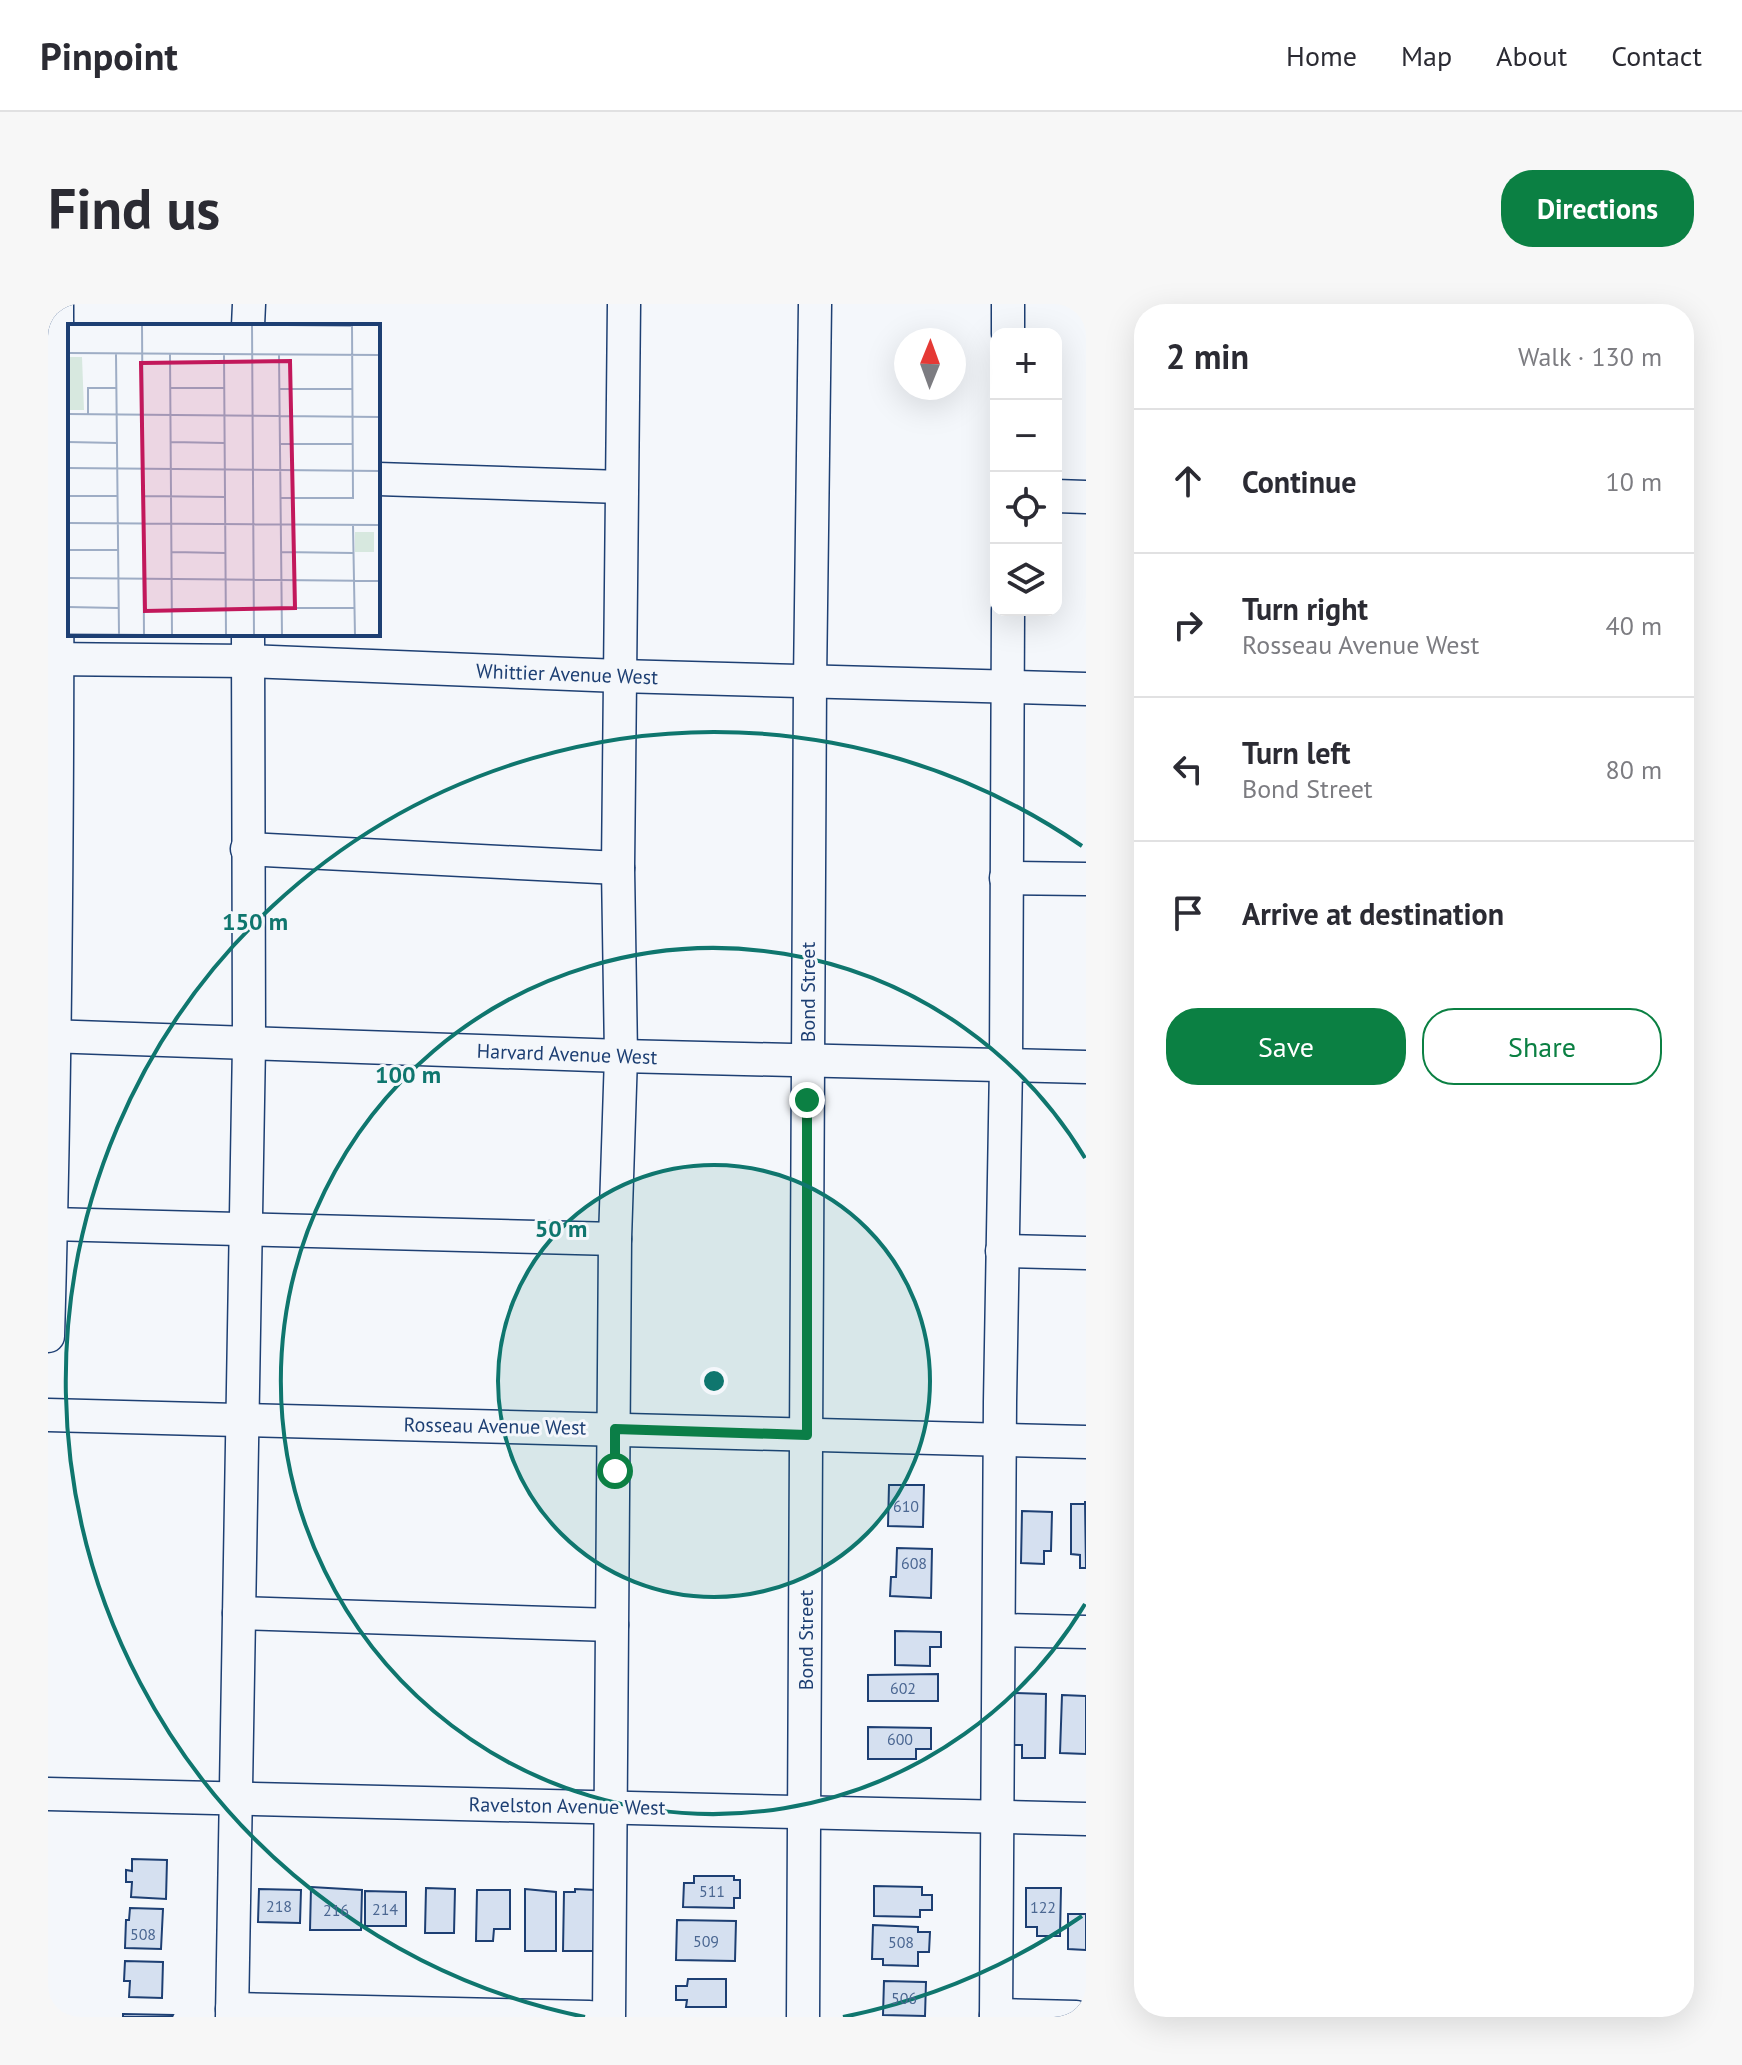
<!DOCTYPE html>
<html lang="en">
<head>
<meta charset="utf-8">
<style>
  :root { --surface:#fff; --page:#f7f7f7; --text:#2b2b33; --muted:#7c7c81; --line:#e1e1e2; --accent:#0b8043 }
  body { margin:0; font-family:"PT Sans",sans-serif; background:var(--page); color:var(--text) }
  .controls { position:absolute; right:24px; top:24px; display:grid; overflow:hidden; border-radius:16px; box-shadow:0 8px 32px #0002 }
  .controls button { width:72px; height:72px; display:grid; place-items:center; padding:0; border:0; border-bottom:2px solid var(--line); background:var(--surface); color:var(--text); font:40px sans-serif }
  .compass { position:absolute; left:846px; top:24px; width:72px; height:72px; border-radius:50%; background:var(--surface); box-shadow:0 8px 32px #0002; rotate:1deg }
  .stop { position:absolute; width:24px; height:24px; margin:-18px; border:6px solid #0b8043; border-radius:50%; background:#fff }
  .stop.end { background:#0b8043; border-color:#fff; box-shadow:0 2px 8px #0008 }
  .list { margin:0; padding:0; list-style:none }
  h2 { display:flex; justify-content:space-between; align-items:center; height:104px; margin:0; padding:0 32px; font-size:34px }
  h2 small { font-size:26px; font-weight:400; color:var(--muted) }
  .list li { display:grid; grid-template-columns:52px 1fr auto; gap:24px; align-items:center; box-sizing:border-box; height:144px; padding:0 32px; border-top:2px solid var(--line) }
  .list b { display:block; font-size:30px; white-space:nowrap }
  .list p { margin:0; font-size:26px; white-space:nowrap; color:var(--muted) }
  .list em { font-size:26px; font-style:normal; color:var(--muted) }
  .actions { display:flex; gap:16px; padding:24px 32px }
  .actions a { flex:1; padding:18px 0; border:2px solid var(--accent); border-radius:32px; text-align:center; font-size:28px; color:var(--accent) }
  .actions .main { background:var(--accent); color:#fff }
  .icon { flex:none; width:44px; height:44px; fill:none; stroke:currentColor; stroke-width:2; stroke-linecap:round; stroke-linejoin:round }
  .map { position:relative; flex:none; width:1038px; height:1713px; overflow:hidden; border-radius:32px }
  header { display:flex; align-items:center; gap:48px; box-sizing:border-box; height:112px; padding:0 40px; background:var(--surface); border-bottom:2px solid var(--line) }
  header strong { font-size:38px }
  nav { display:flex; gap:44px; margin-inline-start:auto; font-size:28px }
  .intro { display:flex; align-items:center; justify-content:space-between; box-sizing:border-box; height:192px; padding:0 48px }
  h1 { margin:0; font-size:56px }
  .button { padding:20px 36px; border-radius:32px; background:var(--accent); color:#fff; font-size:28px; font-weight:700 }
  main { display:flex; gap:48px; padding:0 48px }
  aside { flex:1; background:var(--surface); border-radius:32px; box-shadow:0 8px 32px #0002 }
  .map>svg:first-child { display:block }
  .building { fill:#d5e0f0; stroke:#1d3f73; stroke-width:2 }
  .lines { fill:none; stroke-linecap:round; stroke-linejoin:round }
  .minor-casing { stroke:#1d3f73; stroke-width:35 }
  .minor { stroke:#f4f7fb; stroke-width:32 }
  .route { stroke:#0b8043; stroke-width:10 }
  .ring { fill:none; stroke:#0f766e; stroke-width:4 }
  .labels { text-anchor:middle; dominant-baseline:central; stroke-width:6; stroke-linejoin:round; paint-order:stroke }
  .number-label { font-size:16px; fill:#4b6792 }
  .street-label { font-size:20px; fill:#1d3f73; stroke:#f4f7fb }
  .inset-road { fill:none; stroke:#9eadc5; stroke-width:2 }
  .view { fill:#c2185b; fill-opacity:0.15; stroke:#c2185b; stroke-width:4 }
  .inset-edge { fill:none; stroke:#1d3f73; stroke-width:4 }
  .centre { fill:#0f766e; stroke:#f4f7fb; stroke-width:4 }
  .ring-label { font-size:24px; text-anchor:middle; font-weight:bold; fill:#0f766e; stroke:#f4f7fb; stroke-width:6; stroke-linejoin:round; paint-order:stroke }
</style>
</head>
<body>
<header>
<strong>Pinpoint</strong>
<nav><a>Home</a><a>Map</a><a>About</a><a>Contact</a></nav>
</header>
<div class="intro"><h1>Find us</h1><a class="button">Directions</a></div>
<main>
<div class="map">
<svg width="1038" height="1713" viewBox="0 0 1038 1713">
  <rect width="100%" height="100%" fill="#f4f7fb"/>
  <g class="building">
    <path d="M841,1181H876L875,1223L840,1222Z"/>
    <path d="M1037,1197L1038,1264H1032V1251L1023,1250V1200H1037Z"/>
    <path d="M974,1207L1004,1208L1003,1247H996V1260L973,1259Z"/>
    <path d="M849,1244L884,1245L883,1294L842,1292L843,1273H848Z"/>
    <path d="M847,1327L893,1328V1343H882V1362L847,1361Z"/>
    <path d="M890,1370V1397H820V1371Z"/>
    <path d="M966,1389L998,1390L997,1454H974V1441H965Z"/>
    <path d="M1014,1391L1038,1392V1450L1012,1449Z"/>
    <path d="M820,1423L883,1424V1445H868V1455H820Z"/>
    <path d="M84,1555L119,1556L118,1595L83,1593L84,1578H78V1566L84,1567Z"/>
    <path d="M646,1572H686V1576H692V1594H686V1604L635,1603L636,1579H646Z"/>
    <path d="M826,1582L874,1583V1591H884V1606H872V1613L826,1612Z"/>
    <path d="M263,1583L314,1586L313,1626H262Z"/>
    <path d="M378,1584L407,1585L406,1629H377Z"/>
    <path d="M978,1584H1013L1012,1632H989V1623H978Z"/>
    <path d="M211,1585L253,1586L252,1619L210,1618Z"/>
    <path d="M477,1585L508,1588V1647H477Z"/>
    <path d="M527,1585L547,1586V1647H515L516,1588H527Z"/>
    <path d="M429,1586H462V1625H446L445,1637H428Z"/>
    <path d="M317,1587L358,1588V1622H317Z"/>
    <path d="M82,1604L115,1605L113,1645L77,1644L78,1616H81Z"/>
    <path d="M1020,1610H1038V1646L1020,1645Z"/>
    <path d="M629,1616L688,1617L687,1657L628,1656Z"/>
    <path d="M825,1621L870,1623V1628H882L881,1648H870V1662L835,1661V1655H824Z"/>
    <path d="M77,1657L115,1658L114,1694L81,1693L82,1677H76Z"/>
    <path d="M640,1675H678V1703H638L639,1696H628V1682H639Z"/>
    <path d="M836,1677L878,1678L877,1712L835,1711Z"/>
    <path d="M75,1710L125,1711L124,1713H75Z"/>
  </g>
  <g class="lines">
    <g class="minor-casing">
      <g id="minor">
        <path d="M960,0V30"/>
        <path d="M200,22L201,0"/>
        <path d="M330,175L573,183"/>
        <path d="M1008,192L1038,193"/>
        <path d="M0,355L200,357L571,372L1038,385"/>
        <path d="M199,545L570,564"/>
        <path d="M958,574L1038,575"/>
        <path d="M0,732L573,752L1038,763"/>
        <path d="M3,920L567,935"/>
        <path d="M954,947L1038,949"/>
        <path d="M0,1032C10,688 10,344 9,0"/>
        <path d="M0,1111L1038,1138"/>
        <path d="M191,1309L564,1321"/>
        <path d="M952,1326L1038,1328"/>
        <path d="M0,1490L1038,1515"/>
        <path d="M184,1705L541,1713"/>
        <path d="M948,1711L1028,1713"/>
        <path d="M184,1713L201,740L200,330"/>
        <path d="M561,1713L567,935L573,752L570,564L576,0"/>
        <path d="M755,1713L762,378L767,0"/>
        <path d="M948,1713L952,1098L958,761L960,306"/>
      </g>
    </g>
    <use href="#minor" class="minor"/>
  </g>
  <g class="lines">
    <path class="route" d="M567,1167V1125L759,1131V796"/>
  </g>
  <circle cx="666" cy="1077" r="216" fill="#0f766e" fill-opacity=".12"/>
  <g class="ring">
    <circle cx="666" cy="1077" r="216"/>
    <path d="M1037 1300A433 433 0 1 1 1037 854"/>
    <path d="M1034 1612A649 649 0 0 1 795 1713M537 1713A649 649 0 1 1 1034 542"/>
  </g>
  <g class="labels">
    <g class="number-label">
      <text x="858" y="1202">610</text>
      <text x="866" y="1259">608</text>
      <text x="855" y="1384">602</text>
      <text x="852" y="1435">600</text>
      <text x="664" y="1587">511</text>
      <text x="231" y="1602">218</text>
      <text x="995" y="1603">122</text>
      <text x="337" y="1605">214</text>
      <text x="288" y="1606">216</text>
      <text x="95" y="1630">508</text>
      <text x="658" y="1637">509</text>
      <text x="853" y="1638">508</text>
      <text x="856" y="1694">506</text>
    </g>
    <g class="street-label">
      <text transform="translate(519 370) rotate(2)">Whittier Avenue West</text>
      <text transform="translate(760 688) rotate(-90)">Bond Street</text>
      <text transform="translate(519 750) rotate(2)">Harvard Avenue West</text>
      <text transform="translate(447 1122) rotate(1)">Rosseau Avenue West</text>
      <text transform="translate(758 1336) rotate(-90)">Bond Street</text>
      <text transform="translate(519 1502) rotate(1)">Ravelston Avenue West</text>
    </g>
  </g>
  <g transform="translate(20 20)">
    <rect width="312" height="312" fill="#f4f7fb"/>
    <path d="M0,33H14L16,86H0ZM287,208H306V228H287Z" fill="#d7e8df"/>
    <path class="inset-road" d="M74,0L76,312M161,0L284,2M184,0L186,312M0,29L312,31M48,30L51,310M102,30L104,311M156,30L158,312M211,31L214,312M102,64H156M212,65H285M0,90L312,93M20,90V64H48M0,118L49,119M103,118L156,119M212,120H285M0,144L312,147M0,172H49M76,172L157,173M213,174H285L284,0M0,199L312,201M285,201L287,312M0,226H50M104,228L157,229M213,228L285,229M0,254L312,257M0,283L50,284M214,284H286M104,285H158M0,310L168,312"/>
    <path class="view" d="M222,37L227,284L77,287L73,39Z"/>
    <rect width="312" height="312" class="inset-edge"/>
  </g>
  <circle cx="666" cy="1077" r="12" class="centre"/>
  <g class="ring-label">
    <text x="207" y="626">150 m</text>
    <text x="360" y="779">100 m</text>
    <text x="513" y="933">50 m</text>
  </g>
</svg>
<div class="controls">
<button>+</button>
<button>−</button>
<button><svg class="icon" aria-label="locate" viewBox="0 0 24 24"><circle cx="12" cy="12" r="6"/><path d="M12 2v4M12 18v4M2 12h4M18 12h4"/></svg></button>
<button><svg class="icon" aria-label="layers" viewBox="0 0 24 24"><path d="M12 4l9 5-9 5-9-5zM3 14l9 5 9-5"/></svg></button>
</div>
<svg class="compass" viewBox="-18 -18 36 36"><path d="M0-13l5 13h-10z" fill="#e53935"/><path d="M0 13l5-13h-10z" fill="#7c7c81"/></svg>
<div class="stop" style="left:567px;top:1167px"></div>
<div class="stop end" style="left:759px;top:796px"></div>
</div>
<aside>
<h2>2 min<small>Walk · 130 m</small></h2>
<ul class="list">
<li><svg class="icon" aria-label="ahead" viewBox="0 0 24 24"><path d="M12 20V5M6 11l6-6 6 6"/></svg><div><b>Continue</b></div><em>10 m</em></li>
<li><svg class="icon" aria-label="right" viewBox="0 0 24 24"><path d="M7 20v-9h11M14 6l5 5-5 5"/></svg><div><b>Turn right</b><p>Rosseau Avenue West</p></div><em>40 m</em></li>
<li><svg class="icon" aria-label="left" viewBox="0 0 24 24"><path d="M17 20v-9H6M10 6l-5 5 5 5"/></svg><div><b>Turn left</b><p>Bond Street</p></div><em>80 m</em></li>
<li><svg class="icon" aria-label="arrive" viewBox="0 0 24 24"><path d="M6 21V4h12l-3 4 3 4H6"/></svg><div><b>Arrive at destination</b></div></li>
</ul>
<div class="actions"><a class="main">Save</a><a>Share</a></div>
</aside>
</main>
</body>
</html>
